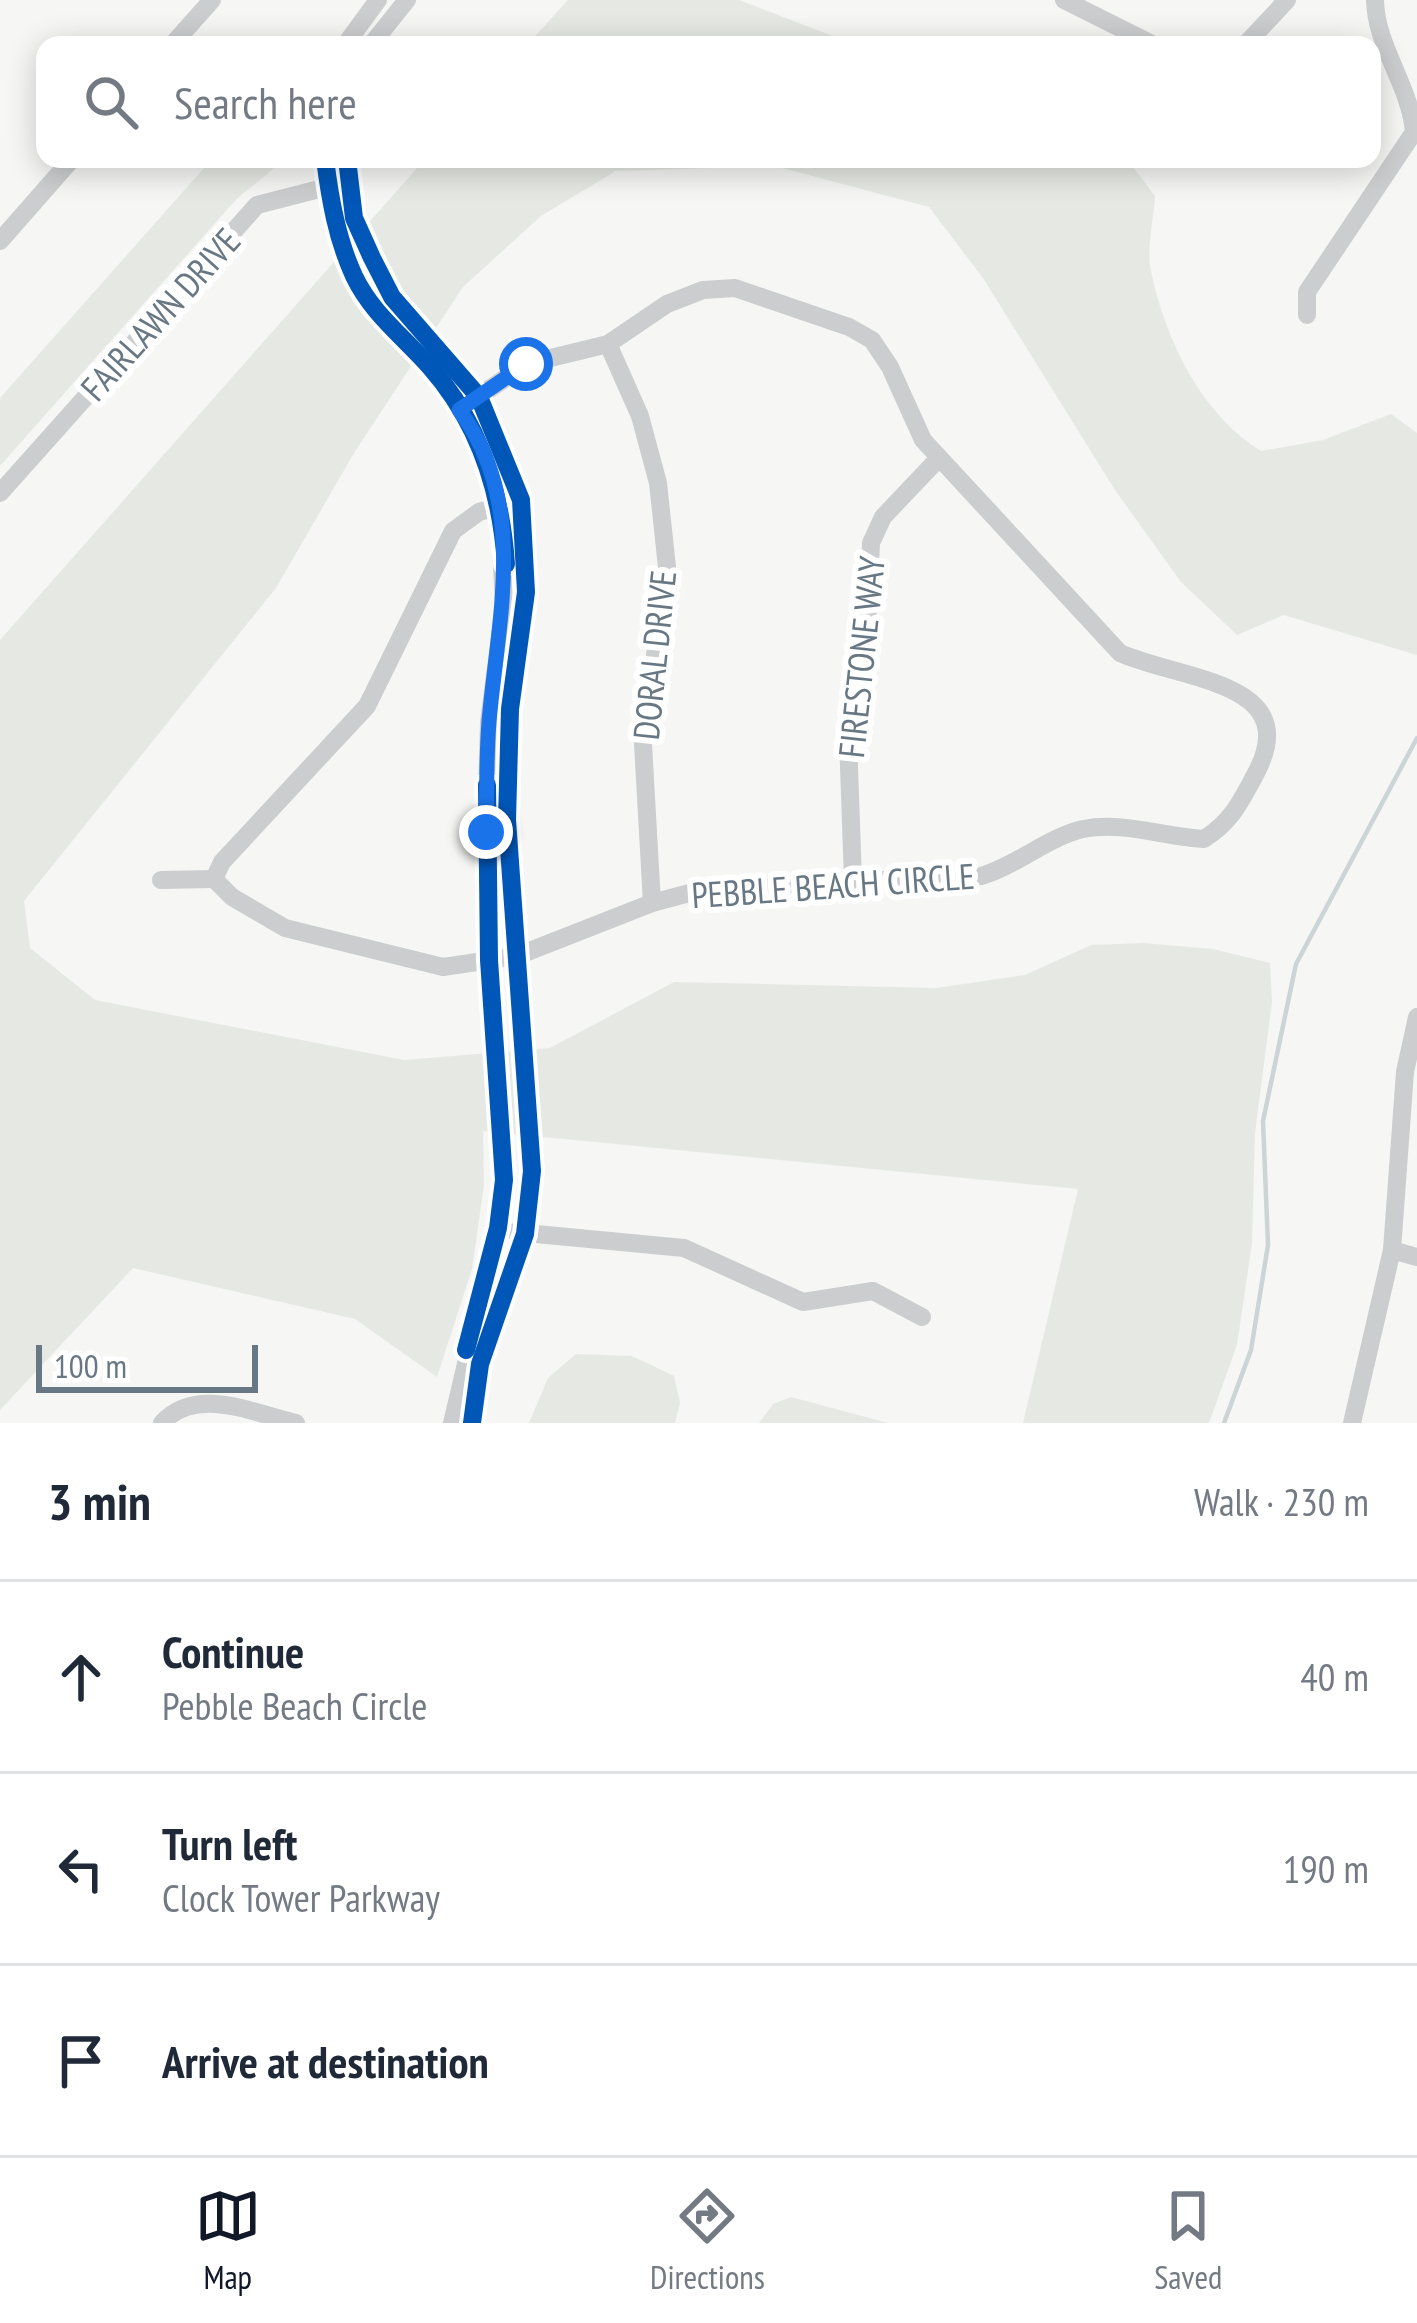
<!DOCTYPE html>
<html lang="en">
<head>
<meta charset="utf-8">
<style>
  :root { --surface:#fff; --page:#f2f2f3; --text:#1f2937; --muted:#747a83; --line:#e0e1e3; --accent:#111827 }
  body { margin:0; font-family:"PT Sans Narrow",sans-serif; background:var(--page); color:var(--text) }
  .scale { position:absolute; left:36px; bottom:30px; width:222px; box-sizing:border-box; padding-left:12px; border:6px solid #677884; border-top:0; font-size:33px; line-height:42px; white-space:nowrap; color:#677884; -webkit-text-stroke:9px #fff; paint-order:stroke }
  .stop { position:absolute; width:36px; height:36px; margin:-27px; border:9px solid #1a73e8; border-radius:50%; background:#fff }
  .stop.end { background:#1a73e8; border-color:#fff; box-shadow:0 3px 12px #0008 }
  .list { margin:0; padding:0; list-style:none }
  h2 { display:flex; justify-content:space-between; align-items:center; height:156px; margin:0; padding:0 48px; font-size:51px }
  h2 small { font-size:39px; font-weight:400; color:var(--muted) }
  .list li { display:grid; grid-template-columns:78px 1fr auto; gap:36px; align-items:center; box-sizing:border-box; height:192px; padding:0 48px; border-top:3px solid var(--line) }
  .list b { display:block; font-size:45px; white-space:nowrap }
  .list p { margin:0; font-size:39px; white-space:nowrap; color:var(--muted) }
  .list em { font-size:39px; font-style:normal; color:var(--muted) }
  .icon { flex:none; width:66px; height:66px; fill:none; stroke:currentColor; stroke-width:2; stroke-linecap:round; stroke-linejoin:round }
  .map { position:relative; flex:none; width:1417px; height:1423px; overflow:hidden }
  .search { position:absolute; background:var(--surface); box-shadow:0 6px 30px #0003; left:36px; right:36px; top:36px; height:132px; display:flex; align-items:center; gap:30px; box-sizing:border-box; padding:0 42px; border-radius:24px; color:var(--muted); font-size:45px }
  .sheet { height:732px; background:var(--surface) }
  nav { display:flex; justify-content:space-around; align-items:center; box-sizing:border-box; height:168px; border-top:3px solid var(--line); background:var(--surface); font-size:33px; color:var(--muted) }
  nav a { display:grid; justify-items:center; gap:6px }
  nav .on { color:var(--accent) }
  .map>svg:first-child { display:block }
  .green { fill:#e6e9e3 }
  .lines { fill:none; stroke-linecap:round; stroke-linejoin:round }
  .stream { stroke:#cbd4d6; stroke-width:4.5 }
  .minor { stroke:#cccdce; stroke-width:18 }
  .cycleway-casing { stroke:#fff; stroke-width:26 }
  .cycleway { stroke:#0057b8; stroke-width:18 }
  .route { stroke:#1a73e8; stroke-width:15 }
  .labels { text-anchor:middle; dominant-baseline:central; stroke-width:12; stroke-linejoin:round; paint-order:stroke }
  .street-label { font-size:36px; fill:#677884; stroke:#fff }
</style>
</head>
<body>
<div class="map">
<svg width="1417" height="1423" viewBox="0 0 1417 1423">
  <rect width="100%" height="100%" fill="#f6f6f5"/>
  <g class="green">
    <path d="M568,0H739L856,45H527Z"/>
    <path d="M212,159H281C267,178 248,187 232,204L0,466V398Z"/>
    <path d="M425,159H1127L1155,196C1154,219 1146,248 1151,271C1165,339 1201,414 1261,451L1323,440L1391,414L1417,433V655L1284,615L1237,635L1181,582L1115,490L983,278L929,207L775,166L616,171L541,216L463,287L354,453L276,588L24,901L30,948L95,1000L404,1060L550,1048L674,982L936,988L1025,975L1091,945L1144,943L1213,949L1270,963L1272,1002L1255,1133L1252,1243L1237,1345L1209,1423H1023L1078,1189L483,1131L484,1185L472,1269L437,1377L355,1319L133,1268L0,1410V640Z"/>
    <path d="M576,1354L632,1356L674,1376L680,1403L675,1423H529L548,1378Z"/>
    <path d="M791,1397L888,1423H759L773,1404Z"/>
  </g>
  <g class="lines">
    <path class="stream" d="M1224,1423L1251,1350L1268,1245L1263,1121L1296,964L1417,738"/>
    <g class="minor">
      <path d="M1064,0L1154,45"/>
      <path d="M172,45L212,0"/>
      <path d="M345,45L378,0"/>
      <path d="M371,45L407,0"/>
      <path d="M1245,45L1287,0"/>
      <path d="M325,159L336,228L354,276L376,313L434,371L471,426L499,506L504,606L489,722L486,832L504,1180L498,1228L452,1423"/>
      <path d="M347,159L354,218L372,258L392,297L479,397L521,500L526,592L510,709L507,820L532,1171L525,1234L480,1364L472,1423"/>
      <path d="M0,241L72,159"/>
      <path d="M1307,315V292L1414,132C1410,85 1376,47 1375,0"/>
      <path d="M608,344L640,416L658,483L667,567L643,744L652,903"/>
      <path d="M0,493L257,205L339,184"/>
      <path d="M214,879L232,897L285,928L443,967L517,956L652,903L712,887L981,876C1016,866 1048,837 1083,829C1124,821 1163,837 1204,839C1231,822 1240,803 1255,775C1306,681 1183,681 1120,653L923,440L890,367L872,340L849,327L735,288L703,290L667,304L608,344L526,364L459,410"/>
      <path d="M214,879L222,862L367,706L453,531L479,512L511,503"/>
      <path d="M161,880L214,879"/>
      <path d="M853,880L848,739L868,610L871,543L883,517L939,458"/>
      <path d="M515,1232L684,1248L803,1302L873,1291L922,1317"/>
      <path d="M1392,1250L1417,1257"/>
      <path d="M162,1423C196,1385 252,1413 296,1423"/>
      <path d="M1352,1423L1392,1250L1405,1072L1417,1017"/>
    </g>
    <g class="cycleway-casing">
      <g id="cycleway">
        <path d="M325,159C330,199 337,239 354,276C372,314 404,337 431,368C480,424 501,492 506,564"/>
        <path d="M347,159L354,218L372,258L392,297L479,397L521,500L526,592L510,709L507,820L532,1171L525,1234L480,1364L472,1423"/>
        <path d="M466,1350L498,1228L504,1180L489,960L487,785"/>
      </g>
    </g>
    <use href="#cycleway" class="cycleway"/>
  </g>
  <g class="lines">
    <path class="route" d="M486,832C487,796 486,758 489,722C498,617 529,503 459,410L526,364"/>
  </g>
  <g class="labels">
    <g class="street-label">
      <text transform="translate(160 314) rotate(-48)">FAIRLAWN DRIVE</text>
      <text transform="translate(654 655) rotate(-84)">DORAL DRIVE</text>
      <text transform="translate(861 657) rotate(-84)">FIRESTONE WAY</text>
      <text transform="translate(833 885) rotate(-4)">PEBBLE BEACH CIRCLE</text>
    </g>
  </g>
</svg>
<div class="scale">100 m</div>
<div class="stop" style="left:526px;top:364px"></div>
<div class="stop end" style="left:486px;top:832px"></div>
<div class="search"><svg class="icon" aria-label="search" viewBox="0 0 24 24"><circle cx="10" cy="10" r="6"/><path d="M15 15l6 6"/></svg>Search here</div>
</div>
<section class="sheet">
<h2>3 min<small>Walk · 230 m</small></h2>
<ul class="list">
<li><svg class="icon" aria-label="ahead" viewBox="0 0 24 24"><path d="M12 20V5M6 11l6-6 6 6"/></svg><div><b>Continue</b><p>Pebble Beach Circle</p></div><em>40 m</em></li>
<li><svg class="icon" aria-label="left" viewBox="0 0 24 24"><path d="M17 20v-9H6M10 6l-5 5 5 5"/></svg><div><b>Turn left</b><p>Clock Tower Parkway</p></div><em>190 m</em></li>
<li><svg class="icon" aria-label="arrive" viewBox="0 0 24 24"><path d="M6 21V4h12l-3 4 3 4H6"/></svg><div><b>Arrive at destination</b></div></li>
</ul>
</section>
<nav>
<a class="on"><svg class="icon" aria-label="map" viewBox="0 0 24 24"><path d="M3 6l6-2 6 2 6-2v14l-6 2-6-2-6 2zM9 4v14M15 6v14"/></svg>Map</a>
<a><svg class="icon" aria-label="directions" viewBox="0 0 24 24"><path d="M12 3l9 9-9 9-9-9zM9 14v-3h6M13 9l2 2-2 2"/></svg>Directions</a>
<a><svg class="icon" aria-label="saved" viewBox="0 0 24 24"><path d="M7 4h10v16l-5-4-5 4z"/></svg>Saved</a>
</nav>
</body>
</html>
